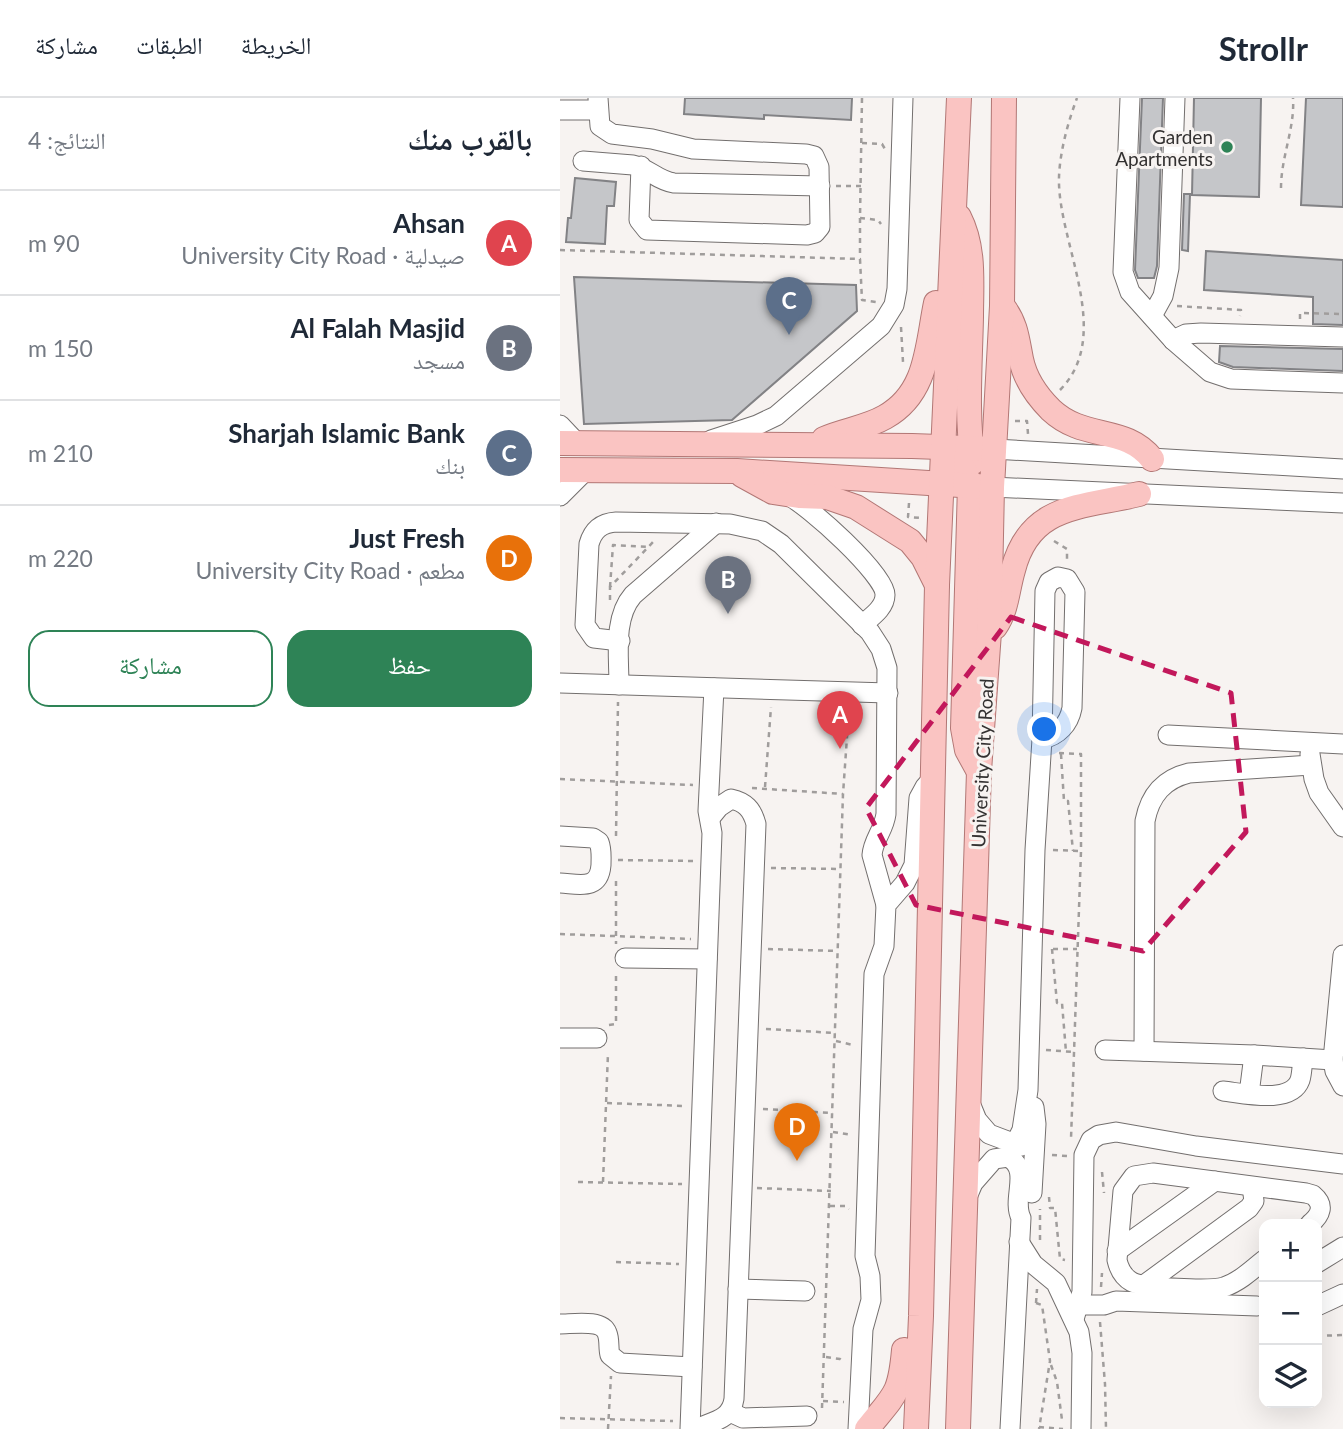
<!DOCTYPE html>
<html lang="ar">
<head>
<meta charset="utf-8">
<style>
  :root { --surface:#fff; --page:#f6f6f7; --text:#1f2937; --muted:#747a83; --line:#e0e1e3; --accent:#2e8356 }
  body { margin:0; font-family:Lato,"Noto Naskh Arabic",sans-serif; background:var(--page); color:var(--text); direction:rtl }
  .controls { position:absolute; right:21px; bottom:21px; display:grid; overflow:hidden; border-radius:14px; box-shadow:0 7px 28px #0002 }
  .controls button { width:63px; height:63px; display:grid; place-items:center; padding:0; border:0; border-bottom:2px solid var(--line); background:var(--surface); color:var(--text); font:35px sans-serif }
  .you { position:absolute; left:485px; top:632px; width:24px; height:24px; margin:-18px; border:5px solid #fff; border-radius:50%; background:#1a73e8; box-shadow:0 0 0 10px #1a73e833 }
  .badge { display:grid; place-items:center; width:46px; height:46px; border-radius:50%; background:var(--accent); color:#fff; font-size:23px; font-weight:700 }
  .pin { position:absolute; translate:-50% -58px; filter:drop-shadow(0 2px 4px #0008) }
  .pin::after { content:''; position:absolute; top:37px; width:24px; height:21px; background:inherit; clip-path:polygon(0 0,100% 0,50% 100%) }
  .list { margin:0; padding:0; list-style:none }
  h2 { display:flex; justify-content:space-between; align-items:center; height:91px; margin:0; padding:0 28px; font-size:30px }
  h2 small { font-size:23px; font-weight:400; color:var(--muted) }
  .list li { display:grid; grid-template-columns:46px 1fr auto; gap:21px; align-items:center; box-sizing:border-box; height:105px; padding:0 28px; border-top:2px solid var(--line) }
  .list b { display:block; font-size:26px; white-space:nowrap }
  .list p { margin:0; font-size:23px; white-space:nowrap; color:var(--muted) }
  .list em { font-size:23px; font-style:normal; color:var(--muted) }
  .actions { display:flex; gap:14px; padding:21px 28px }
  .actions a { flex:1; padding:16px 0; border:2px solid var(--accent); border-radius:21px; text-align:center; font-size:24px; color:var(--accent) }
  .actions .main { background:var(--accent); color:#fff }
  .icon { flex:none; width:38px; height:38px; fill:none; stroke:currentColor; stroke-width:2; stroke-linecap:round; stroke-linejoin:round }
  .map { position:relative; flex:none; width:783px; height:1331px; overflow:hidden; direction:ltr }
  header { display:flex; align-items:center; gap:42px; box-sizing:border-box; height:98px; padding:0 35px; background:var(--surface); border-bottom:2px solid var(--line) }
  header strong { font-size:33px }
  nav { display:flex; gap:38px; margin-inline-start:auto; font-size:24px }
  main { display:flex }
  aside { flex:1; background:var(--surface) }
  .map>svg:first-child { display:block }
  .building { fill:#c5c6c9; stroke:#828285; stroke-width:2 }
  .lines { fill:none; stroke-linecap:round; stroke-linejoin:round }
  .minor-casing { stroke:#736f6e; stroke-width:21 }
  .major-casing { stroke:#b27775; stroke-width:26 }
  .path { stroke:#a09d9c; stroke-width:2.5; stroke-dasharray:5 5; stroke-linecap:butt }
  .minor { stroke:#fff; stroke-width:19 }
  .major { stroke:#fac4c2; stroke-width:24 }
  .marked { fill:none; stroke:#c2185b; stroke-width:5; stroke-dasharray:14 9; stroke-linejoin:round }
  .poi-dot { fill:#2e8356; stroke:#f7f3f1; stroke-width:2.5 }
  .labels { text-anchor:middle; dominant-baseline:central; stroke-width:6; stroke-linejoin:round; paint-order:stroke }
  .poi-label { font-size:19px; fill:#333131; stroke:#f7f3f1; text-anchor:end }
  .street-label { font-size:19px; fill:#333131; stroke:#f7f3f1 }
</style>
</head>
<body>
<header>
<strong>Strollr</strong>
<nav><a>الخريطة</a><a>الطبقات</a><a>مشاركة</a></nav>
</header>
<main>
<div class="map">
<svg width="783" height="1331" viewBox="0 0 783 1331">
  <rect width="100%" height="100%" fill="#f7f3f1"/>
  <g class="building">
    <path d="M125,0H292L291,22L204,17V21L124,16Z"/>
    <path d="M582,0H603L597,168L594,180H578L575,172Z"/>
    <path d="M634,0H701L699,99L632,97Z"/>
    <path d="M746,0H783V109L741,107Z"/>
    <path d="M15,80L56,84L54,108H47L45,146L6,144L8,120H11Z"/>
    <path d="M624,96H630L628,153L622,152Z"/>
    <path d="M646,153L783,162V227L753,226V199L644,192Z"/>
    <path d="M14,179L296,187L297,213L172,322L24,326Z"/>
    <path d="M660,248L783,251V273L673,269L659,264Z"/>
  </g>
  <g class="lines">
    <g class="minor-casing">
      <g id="minor">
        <path d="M38,0L40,28L52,36L92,41L133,51L246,56L254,58L259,69L260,129L255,135L247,137L87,132L79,122L81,68"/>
        <path d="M570,0L563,174L570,194L613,242L650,274L671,281L783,285"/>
        <path d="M0,12H38"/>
        <path d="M23,63L73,67C88,70 98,83 114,85L260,88"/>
        <path d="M592,218L603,198L609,170L615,0"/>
        <path d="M613,242L626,236L641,235L783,239"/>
        <path d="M0,327L17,345"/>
        <path d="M151,342L197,327L216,318L321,228L334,207L337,191L343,0"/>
        <path d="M434,351L783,371"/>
        <path d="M432,389L783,405"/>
        <path d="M227,397C247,406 326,477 325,497C325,510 311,519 302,527"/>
        <path d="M0,398L25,373"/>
        <path d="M498,479L507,481L515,494L512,610C509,626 498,638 482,641L485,493L489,484Z"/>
        <path d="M60,543L34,540L25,527L29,446C33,432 41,425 56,424L170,426L202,433L221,446L310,534L321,551L327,570L326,716C324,732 313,742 312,757L326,807"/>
        <path d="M0,585L328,595"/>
        <path d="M59,587C59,558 53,520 73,497L156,425"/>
        <path d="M608,637L783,646"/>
        <path d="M750,656L754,681L759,695L783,729"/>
        <path d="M0,738L33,740L39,744C42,752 41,759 41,767C39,793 19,786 0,785"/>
        <path d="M783,857L773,962L775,973L783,988"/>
        <path d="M65,860L147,861"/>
        <path d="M0,940H37"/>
        <path d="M545,952L694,957L773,962"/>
        <path d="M584,953L585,723C590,697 604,681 629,675L751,667"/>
        <path d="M663,993C683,995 731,1007 740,982C742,976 742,967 743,960"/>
        <path d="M689,996L694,957"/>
        <path d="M410,1005L417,1022L429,1036L461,1048"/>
        <path d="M451,1045L458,1040L462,1032L468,992L475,752L482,641"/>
        <path d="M472,1095L476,1026L474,1009"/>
        <path d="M407,1099L413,1085L434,1061L448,1059C472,1072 451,1100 461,1120L450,1331"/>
        <path d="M459,1144L473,1166L496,1185L519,1234L522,1255L521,1331"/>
        <path d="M557,1153L655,1083"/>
        <path d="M704,1162C692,1172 679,1184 664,1189C650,1193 583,1190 572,1184C563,1179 559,1171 557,1162L563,1093L574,1078L593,1075L746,1095L753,1097C765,1107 761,1117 750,1126"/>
        <path d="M757,1165L783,1149"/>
        <path d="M584,1187L689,1110L694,1103L692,1089"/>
        <path d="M178,1191L245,1193"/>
        <path d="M520,1207H544L556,1203L697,1208"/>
        <path d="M757,1208L783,1196"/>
        <path d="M514,1221L522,1194L524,1057L531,1042L539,1037L556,1034L636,1048L783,1066"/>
        <path d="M0,1226C13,1226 42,1221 47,1235C50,1242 48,1250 50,1257L60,1265L132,1269"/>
        <path d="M170,1314L183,1320L247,1318"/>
        <path d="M130,1331L152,735L148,713L154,590"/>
        <path d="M136,1331C153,1323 171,1322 174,1301L196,726C192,711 185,704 171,701L159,709L150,720"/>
        <path d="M298,1331L303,1231L311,1202L310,1178L305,1158L314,876L324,848L326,807L345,785L354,767L359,700L365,689L373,680"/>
      </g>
    </g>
    <g class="major-casing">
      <g id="major">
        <path d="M399,119C415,150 411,186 411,219C410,267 406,316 413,364"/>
        <path d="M444,210C456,226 457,241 461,261C465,281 477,298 491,312C524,343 565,327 592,361"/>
        <path d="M264,341C284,332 306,330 325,319C368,295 367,248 376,205"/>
        <path d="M0,345L352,348L434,351"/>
        <path d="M384,349L404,371L410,387L403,630L407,652L418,672"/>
        <path d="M0,372L177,373L432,389"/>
        <path d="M182,377L213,394L239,398L267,399L296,409L350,443L363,459L377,487"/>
        <path d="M435,529C447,512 447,492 453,472C470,405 523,410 579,396"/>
        <path d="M307,1331C334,1297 340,1298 344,1252"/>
        <path d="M356,1331L361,1218L377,487L399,0"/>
        <path d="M398,1331L419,673L429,534L432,389L442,208L444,0"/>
      </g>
    </g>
    <g class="path">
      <path d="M302,0L300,120L318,122L321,126"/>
      <path d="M302,45L322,46L325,51"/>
      <path d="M276,88H301"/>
      <path d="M721,90C721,59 735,30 733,0"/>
      <path d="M300,120V159"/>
      <path d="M0,152L300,161L302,202L316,204"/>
      <path d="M617,208L681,212L680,218"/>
      <path d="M740,221V215L783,216"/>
      <path d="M341,229L343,264"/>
      <path d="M500,292C555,236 497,144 499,79C500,53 508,24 517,0"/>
      <path d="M455,323H467L468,336"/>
      <path d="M349,405L348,419L361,420"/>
      <path d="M494,443L507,451V464"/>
      <path d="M50,489L53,447L90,449"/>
      <path d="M50,502V489L95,442"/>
      <path d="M499,655L521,656V753L511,1041"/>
      <path d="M501,656L504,703H508L513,753"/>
      <path d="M0,681L133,687"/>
      <path d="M205,689L211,609"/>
      <path d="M192,690L283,696"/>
      <path d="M56,738L58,604"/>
      <path d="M493,752L521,753"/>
      <path d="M58,762L135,763"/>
      <path d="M211,770L281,771"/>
      <path d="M56,783V846"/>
      <path d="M0,836L131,841"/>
      <path d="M208,851L278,853"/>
      <path d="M492,851L497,905H502L506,954"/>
      <path d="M493,851H517"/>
      <path d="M49,927L56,926V874"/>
      <path d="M206,931L276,935"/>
      <path d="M276,943L293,947"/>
      <path d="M486,952L514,954"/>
      <path d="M47,1005L125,1008"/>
      <path d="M203,1011L273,1015"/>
      <path d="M273,1034L292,1037"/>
      <path d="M492,1057L507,1058"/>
      <path d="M542,1074L544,1095"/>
      <path d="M18,1084L122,1086"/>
      <path d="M43,1084L48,955"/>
      <path d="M197,1090L271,1093"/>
      <path d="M489,1099L490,1110H495L500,1161L505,1162"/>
      <path d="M270,1108H286L289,1111"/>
      <path d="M480,1142V1111"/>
      <path d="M56,1164L119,1166"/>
      <path d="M541,1189L542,1175"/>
      <path d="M476,1205L477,1191"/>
      <path d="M476,1205L482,1207L490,1263L479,1331"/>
      <path d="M540,1224L545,1286L546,1331"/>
      <path d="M757,1238L783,1237"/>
      <path d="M266,1259L280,1261L284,1264"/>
      <path d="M491,1267L497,1284L502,1322"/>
      <path d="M263,1303L284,1304"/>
      <path d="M262,1310L283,696L289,611"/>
      <path d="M0,1320L113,1323"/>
      <path d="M479,1329L503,1331"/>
      <path d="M48,1331L51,1278"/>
    </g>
    <use href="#minor" class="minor"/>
    <use href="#major" class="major"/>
  </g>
  <path class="marked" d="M451,519L671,595L686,734L583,853L356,807L306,710Z"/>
  <circle class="poi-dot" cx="667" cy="49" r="7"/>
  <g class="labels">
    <g class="poi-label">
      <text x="653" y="38">Garden<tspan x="653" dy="22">Apartments</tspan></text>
    </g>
    <g class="street-label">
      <text transform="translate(422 665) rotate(-87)">University City Road</text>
    </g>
  </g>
</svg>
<div class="controls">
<button>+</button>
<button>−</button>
<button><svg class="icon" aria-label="layers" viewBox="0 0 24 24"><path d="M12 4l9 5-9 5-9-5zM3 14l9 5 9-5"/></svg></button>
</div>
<div class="you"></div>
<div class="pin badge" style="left:280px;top:651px;background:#e0444e">A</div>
<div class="pin badge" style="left:168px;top:516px;background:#6b7280">B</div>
<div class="pin badge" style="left:229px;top:237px;background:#5c6f8a">C</div>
<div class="pin badge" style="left:237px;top:1063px;background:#e8710a">D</div>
</div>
<aside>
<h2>بالقرب منك<small>النتائج: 4</small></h2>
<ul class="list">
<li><span class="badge" style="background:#e0444e">A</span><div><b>Ahsan</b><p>صيدلية · University City Road</p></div><em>90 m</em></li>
<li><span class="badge" style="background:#6b7280">B</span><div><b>Al Falah Masjid</b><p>مسجد</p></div><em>150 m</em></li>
<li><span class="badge" style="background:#5c6f8a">C</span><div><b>Sharjah Islamic Bank</b><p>بنك</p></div><em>210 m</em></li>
<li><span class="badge" style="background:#e8710a">D</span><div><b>Just Fresh</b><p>مطعم · University City Road</p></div><em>220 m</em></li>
</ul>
<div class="actions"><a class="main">حفظ</a><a>مشاركة</a></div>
</aside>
</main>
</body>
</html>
